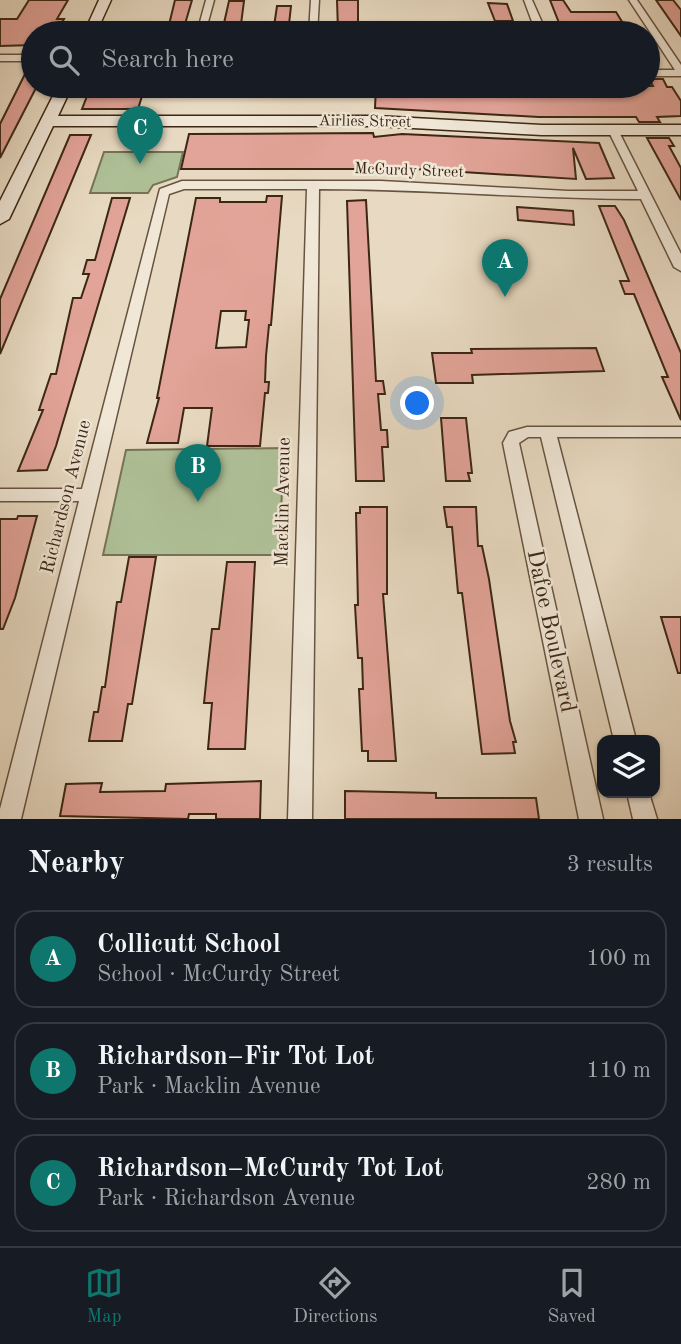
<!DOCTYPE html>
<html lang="en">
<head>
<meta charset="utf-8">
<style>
  :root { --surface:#171b24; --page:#20242c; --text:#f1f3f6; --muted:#9ea1a6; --line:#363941; --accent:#0f766e }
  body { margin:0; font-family:"Old Standard TT",serif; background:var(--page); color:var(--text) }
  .controls { position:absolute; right:21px; bottom:21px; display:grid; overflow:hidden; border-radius:14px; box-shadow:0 2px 5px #0004 }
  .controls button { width:63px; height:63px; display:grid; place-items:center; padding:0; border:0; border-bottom:2px solid var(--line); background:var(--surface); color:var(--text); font:35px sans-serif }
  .you { position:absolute; left:418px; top:404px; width:24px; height:24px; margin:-18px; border:5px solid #fff; border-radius:50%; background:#1a73e8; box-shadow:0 0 0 10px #1a73e833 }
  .badge { display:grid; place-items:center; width:46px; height:46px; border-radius:50%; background:var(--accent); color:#fff; font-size:23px; font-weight:700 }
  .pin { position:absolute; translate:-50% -58px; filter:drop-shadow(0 2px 4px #0008) }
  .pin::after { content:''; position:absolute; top:37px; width:24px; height:21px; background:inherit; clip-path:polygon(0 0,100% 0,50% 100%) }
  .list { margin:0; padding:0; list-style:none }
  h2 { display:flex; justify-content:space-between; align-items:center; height:91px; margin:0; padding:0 28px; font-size:30px }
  h2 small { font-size:23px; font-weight:400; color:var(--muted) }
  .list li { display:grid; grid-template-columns:46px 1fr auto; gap:21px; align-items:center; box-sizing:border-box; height:98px; margin:0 14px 14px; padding:0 14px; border:2px solid var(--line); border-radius:21px }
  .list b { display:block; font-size:26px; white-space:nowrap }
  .list p { margin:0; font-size:23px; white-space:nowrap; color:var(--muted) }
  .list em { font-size:23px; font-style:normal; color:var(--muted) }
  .icon { flex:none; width:38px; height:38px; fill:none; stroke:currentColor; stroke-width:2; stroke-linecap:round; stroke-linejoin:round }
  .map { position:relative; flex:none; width:681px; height:819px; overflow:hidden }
  .search { position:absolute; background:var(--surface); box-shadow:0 2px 5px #0004; left:21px; right:21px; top:21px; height:77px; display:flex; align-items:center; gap:18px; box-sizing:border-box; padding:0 24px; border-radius:38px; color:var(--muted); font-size:26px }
  .sheet { height:427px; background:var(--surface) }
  nav { display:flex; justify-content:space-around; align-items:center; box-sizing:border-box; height:98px; border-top:2px solid var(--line); background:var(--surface); font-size:19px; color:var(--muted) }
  nav a { display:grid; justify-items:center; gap:4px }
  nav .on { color:var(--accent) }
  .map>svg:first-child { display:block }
  .green { fill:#afc198; stroke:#767456; stroke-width:2 }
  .building { fill:#e2a398; stroke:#3c2715; stroke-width:2; fill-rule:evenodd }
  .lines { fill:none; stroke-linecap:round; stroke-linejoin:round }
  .street-casing { stroke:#675440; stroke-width:3 }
  .secondary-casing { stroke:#3c2715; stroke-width:3 }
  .street { fill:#f0e7d7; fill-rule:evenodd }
  .secondary { fill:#f0e7d7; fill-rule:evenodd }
  .labels { text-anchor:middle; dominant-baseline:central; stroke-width:5; stroke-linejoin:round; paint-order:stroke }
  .far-street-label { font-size:16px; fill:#3c2715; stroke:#f0e7d7 }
  .street-label { font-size:19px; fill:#3c2715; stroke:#f0e7d7 }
  .near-street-label { font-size:23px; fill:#3c2715; stroke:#f0e7d7 }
</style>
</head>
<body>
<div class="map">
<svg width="681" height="819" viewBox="0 0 681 819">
  <rect width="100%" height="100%" fill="#e8dac2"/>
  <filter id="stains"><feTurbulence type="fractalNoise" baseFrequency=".00286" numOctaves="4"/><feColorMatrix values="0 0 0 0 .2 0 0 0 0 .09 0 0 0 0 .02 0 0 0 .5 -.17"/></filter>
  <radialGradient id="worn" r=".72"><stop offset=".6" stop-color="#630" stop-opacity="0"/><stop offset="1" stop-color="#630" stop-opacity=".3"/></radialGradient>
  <g class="green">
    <path d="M104,152H183L177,177L153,185L148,193H90Z"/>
    <path d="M284,448L279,555H103L126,450Z"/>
  </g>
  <g class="building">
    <path d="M29,0H68L57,19H64L56,33H33V45L0,46V19H17Z"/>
    <path d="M175,0H192L183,31L167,33Z"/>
    <path d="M337,0H358V32L338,31Z"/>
    <path d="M550,0H563L571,12H616L629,33H614L610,26H577L582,33H563Z"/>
    <path d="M656,0H673L681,10V36Z"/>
    <path d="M229,1H244L240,32H222Z"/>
    <path d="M488,3L507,4L513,21H495Z"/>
    <path d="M277,6H291L288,33H273Z"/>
    <path d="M30,64H33V86H37L0,158V124Z"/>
    <path d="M649,79H663L667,87H672L681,101V116L657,117L660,122H639L636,117H539L375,108L376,86H653Z"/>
    <path d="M91,86H108L104,97L142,96L138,109H82Z"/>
    <path d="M373,133L374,137L402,134L599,143L614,178L586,179L573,148L576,179L414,169H181L189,134Z"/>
    <path d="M70,135H91L0,354V299Z"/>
    <path d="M647,138H669L674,146H669L681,168V200Z"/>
    <path d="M267,196H282L271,325H269L266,356L265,382H269L268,393H265L260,446H207L212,408H184L178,443H147L159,398H157L196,198H220V202H266ZM221,311H246L245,320H249L246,347L216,348Z"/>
    <path d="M112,198H130L56,446L47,470L18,471L43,410H39L51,374H56L73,298H81L89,274H83L87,260H95Z"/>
    <path d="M366,200L376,381H383L385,394H378L381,430H387L388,447H382L384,481H356L347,201Z"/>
    <path d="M599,206H615L624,220L681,353V420L662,377H668L634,294H625L620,281H629Z"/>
    <path d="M517,207L573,211L574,225L518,220Z"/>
    <path d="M596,348L604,371L472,375L473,383H436L432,353H472L471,349Z"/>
    <path d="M441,418H466L472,473H468L470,481H446Z"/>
    <path d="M360,507H387V594H383L396,761H368V751H362L359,689H363L362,658H358L355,605H358L356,513H360Z"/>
    <path d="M444,507H476L478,546H482L489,579L510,721L516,742H513L515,753L482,754L462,593H458L452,527H447Z"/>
    <path d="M18,516H37L15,598L3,629H0V519H17Z"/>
    <path d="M129,557H156L132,704H128L122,741H89L94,712H98L102,687H105L117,602H121Z"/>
    <path d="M227,562H255L245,749H208L212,703H204L207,673L212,629H219Z"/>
    <path d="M661,617H681V673H678Z"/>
    <path d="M261,781L260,819H216V814H189L188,819L60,816L66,784L102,783L100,792L165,791L166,784Z"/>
    <path d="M345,791L436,793V798H536L539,819H345Z"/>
  </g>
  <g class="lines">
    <g class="street-casing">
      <g id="street">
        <path d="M206,0H214L205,33H197Z"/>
        <path d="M311,0H319L317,33H309Z"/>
        <path d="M524,0H532L544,27L539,32L433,33L437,30L534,27Z"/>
        <path d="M629,0H637L681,65V76H648V70H675Z"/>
        <rect x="0" y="55" width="33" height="6"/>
        <path d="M613,127L618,130L681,254V271L674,267L641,199C533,199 426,189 319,189L312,819H288L307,189H184L169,194L21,819H0V809L79,501H0V489H82L160,189L182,181H381L568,191H638L608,130Z"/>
        <path d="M527,427H681V437H557L636,740H614L541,437H528L519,443L603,819H579L503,443L509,432Z"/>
        <path d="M627,793H649L657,819H633Z"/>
      </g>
    </g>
    <g class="secondary-casing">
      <g id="secondary">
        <path d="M99,0H111L96,33H84Z"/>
        <path d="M58,86H72L58,116H376L542,125H681V135H542L376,126H53L9,219L0,224V201Z"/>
      </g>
    </g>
    <use href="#street" class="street"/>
    <use href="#secondary" class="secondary"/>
  </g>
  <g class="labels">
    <g class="far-street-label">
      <text transform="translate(365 122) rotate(1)">Airlies Street</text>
      <text transform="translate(409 171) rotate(2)">McCurdy Street</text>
    </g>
    <g class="street-label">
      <text transform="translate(67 497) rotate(-76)">Richardson Avenue</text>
      <text transform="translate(284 502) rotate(-89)">Macklin Avenue</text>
    </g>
    <g class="near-street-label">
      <text transform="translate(551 631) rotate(78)">Dafoe Boulevard</text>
    </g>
  </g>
  <rect width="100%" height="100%" filter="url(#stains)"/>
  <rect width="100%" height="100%" fill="url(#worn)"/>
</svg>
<div class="controls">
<button><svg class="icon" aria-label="layers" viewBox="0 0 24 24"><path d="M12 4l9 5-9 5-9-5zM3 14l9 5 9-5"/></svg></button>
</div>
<div class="you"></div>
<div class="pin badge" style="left:505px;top:297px">A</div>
<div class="pin badge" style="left:198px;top:502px">B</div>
<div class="pin badge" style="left:140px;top:164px">C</div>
<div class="search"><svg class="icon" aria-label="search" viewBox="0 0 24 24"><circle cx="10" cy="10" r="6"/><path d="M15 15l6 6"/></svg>Search here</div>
</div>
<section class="sheet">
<h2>Nearby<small>3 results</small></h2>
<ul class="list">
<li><span class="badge">A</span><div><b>Collicutt School</b><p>School · McCurdy Street</p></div><em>100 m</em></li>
<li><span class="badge">B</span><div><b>Richardson–Fir Tot Lot</b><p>Park · Macklin Avenue</p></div><em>110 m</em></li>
<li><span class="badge">C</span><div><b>Richardson–McCurdy Tot Lot</b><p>Park · Richardson Avenue</p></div><em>280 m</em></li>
</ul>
</section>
<nav>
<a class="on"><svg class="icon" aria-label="map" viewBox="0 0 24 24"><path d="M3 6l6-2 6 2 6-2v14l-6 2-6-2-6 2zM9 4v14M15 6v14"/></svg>Map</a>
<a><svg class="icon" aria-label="directions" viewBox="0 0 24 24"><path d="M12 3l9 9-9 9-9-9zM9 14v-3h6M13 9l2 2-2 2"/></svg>Directions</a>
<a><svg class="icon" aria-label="saved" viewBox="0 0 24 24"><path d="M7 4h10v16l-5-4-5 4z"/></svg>Saved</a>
</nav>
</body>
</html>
